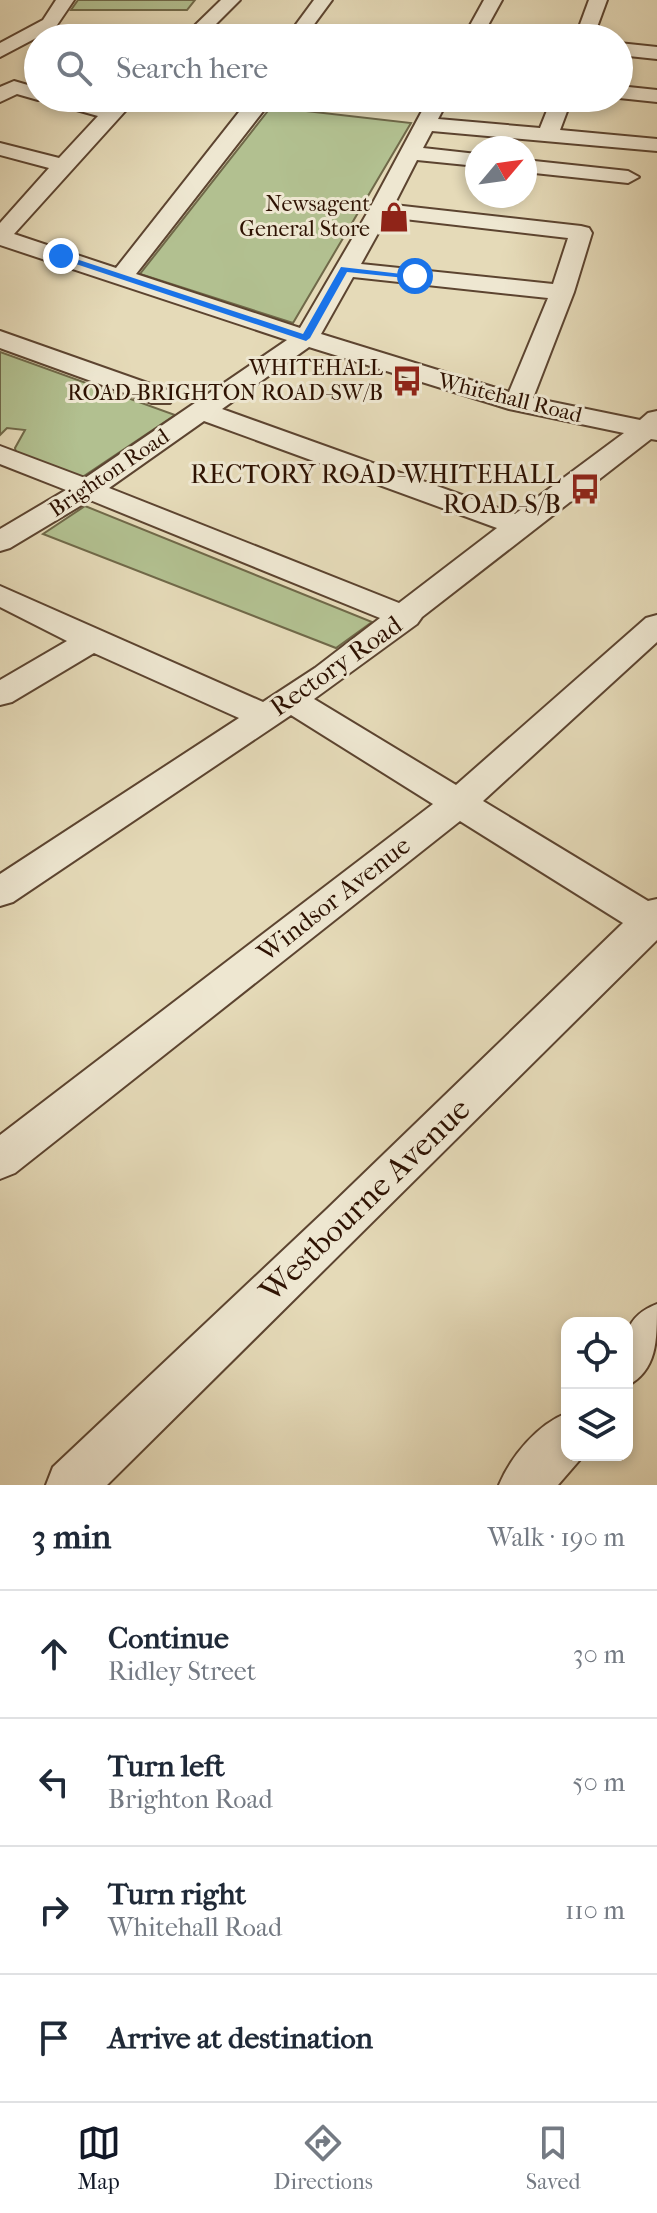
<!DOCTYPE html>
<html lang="en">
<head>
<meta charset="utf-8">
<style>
  :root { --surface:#fff; --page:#f2f2f3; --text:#1f2937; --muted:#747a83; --line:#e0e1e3; --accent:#111827 }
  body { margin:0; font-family:"IM FELL French Canon",serif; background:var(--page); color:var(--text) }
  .controls { position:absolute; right:24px; bottom:24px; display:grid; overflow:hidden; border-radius:16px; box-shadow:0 4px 12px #0003 }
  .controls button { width:72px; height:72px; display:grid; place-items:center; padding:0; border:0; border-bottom:2px solid var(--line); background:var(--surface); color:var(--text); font:40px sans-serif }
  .compass { position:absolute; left:465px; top:136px; width:72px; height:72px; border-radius:50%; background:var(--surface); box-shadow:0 4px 12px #0003; rotate:61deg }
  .stop { position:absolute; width:24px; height:24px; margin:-18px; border:6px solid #1a73e8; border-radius:50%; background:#fff }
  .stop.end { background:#1a73e8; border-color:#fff; box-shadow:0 2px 8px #0008 }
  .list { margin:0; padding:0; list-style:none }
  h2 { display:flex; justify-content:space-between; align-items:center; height:104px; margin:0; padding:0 32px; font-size:34px }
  h2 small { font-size:26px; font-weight:400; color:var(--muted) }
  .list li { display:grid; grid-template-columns:52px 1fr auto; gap:24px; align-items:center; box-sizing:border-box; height:128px; padding:0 32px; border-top:2px solid var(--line) }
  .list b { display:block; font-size:30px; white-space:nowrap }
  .list p { margin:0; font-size:26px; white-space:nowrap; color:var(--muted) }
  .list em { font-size:26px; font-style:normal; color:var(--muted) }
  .icon { flex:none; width:44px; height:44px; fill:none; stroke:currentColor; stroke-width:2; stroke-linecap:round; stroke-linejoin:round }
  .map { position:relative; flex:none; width:657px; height:1485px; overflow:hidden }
  .search { position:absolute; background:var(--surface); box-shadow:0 4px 12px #0003; left:24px; right:24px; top:24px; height:88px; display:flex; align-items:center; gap:20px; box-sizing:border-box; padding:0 28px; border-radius:44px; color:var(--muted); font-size:30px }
  .sheet { height:616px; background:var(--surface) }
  nav { display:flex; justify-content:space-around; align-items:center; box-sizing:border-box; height:112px; border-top:2px solid var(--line); background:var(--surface); font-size:22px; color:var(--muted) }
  nav a { display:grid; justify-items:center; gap:4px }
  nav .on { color:var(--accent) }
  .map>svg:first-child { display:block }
  .green { fill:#b2c090; stroke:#706949; stroke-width:2 }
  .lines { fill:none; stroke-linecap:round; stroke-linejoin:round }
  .minor-casing { stroke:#5c4430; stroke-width:4 }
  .minor { fill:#eee7d1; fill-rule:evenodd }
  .route { fill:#1a73e8 }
  .labels { text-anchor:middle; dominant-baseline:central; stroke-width:6; stroke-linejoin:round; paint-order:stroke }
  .far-poi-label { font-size:22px; fill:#2e1202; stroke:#eee7d1; text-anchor:end }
  .far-street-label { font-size:22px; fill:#2e1202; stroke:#eee7d1 }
  .poi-label { font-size:26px; fill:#2e1202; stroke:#eee7d1; text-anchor:end }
  .street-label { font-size:26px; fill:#2e1202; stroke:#eee7d1 }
  .near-street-label { font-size:32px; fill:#2e1202; stroke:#eee7d1 }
</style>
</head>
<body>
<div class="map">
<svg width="657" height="1485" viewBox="0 0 657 1485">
  <rect width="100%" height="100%" fill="#e5dab8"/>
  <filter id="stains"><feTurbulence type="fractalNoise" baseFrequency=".0025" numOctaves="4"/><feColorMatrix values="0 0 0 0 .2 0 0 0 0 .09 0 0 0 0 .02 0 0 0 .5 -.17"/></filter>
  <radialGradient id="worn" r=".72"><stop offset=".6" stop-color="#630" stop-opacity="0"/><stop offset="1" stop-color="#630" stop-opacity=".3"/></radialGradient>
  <g class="green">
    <path d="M78,0H195L187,10H71Z"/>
    <path d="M271,107L411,123L293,323L140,274Z"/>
    <path d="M0,352L175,415L81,478L16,453L15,448L25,430L7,428L0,435Z"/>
    <path d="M85,506L372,622L336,648L43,534Z"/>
  </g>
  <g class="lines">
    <g class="minor-casing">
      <g id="minor">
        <path d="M56,0H74L55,28L0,57V43L43,20Z"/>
        <path d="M221,0H240L202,38H182Z"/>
        <path d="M314,0H332L304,38H286Z"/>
        <path d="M484,0H502L481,38H463Z"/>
        <path d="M589,0H607L593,38H575Z"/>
        <path d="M619,43L657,47V59L619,55Z"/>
        <path d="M14,81L38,88V98H45L38,100L17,94L0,102V87Z"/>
        <path d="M619,86L657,90V102L619,98Z"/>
        <path d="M45,98H78L107,106L116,98H137L14,234L116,268L250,98H270L264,110L136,274L300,328L369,210L429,98H449L438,119L540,128L552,98H572L560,130L657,139V151L432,131L423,148L477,154V166L417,160L394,205L581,226L589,228L592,233L574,292L533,398L640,420L648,413L657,411V440L651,439L422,617L417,624L314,699L456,785L646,618L657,615V642L483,801L648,901L657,899V940L107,1485H46L53,1467L327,1209L623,923L460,821L15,1173L0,1179V1135L433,804L291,715L13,902L0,906V874L239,718L94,653L12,702L0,705V680L67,641L0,607V586L263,702L315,668L380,618L90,500L10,548L0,551V529L66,490L0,464V446L85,478L287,340L0,245V223L49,168L0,155V143L59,158L98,116L48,102ZM387,217L568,238L553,284L361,264ZM353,277L548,298L509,392L321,334ZM309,347L509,409L624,433L515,514L222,409ZM204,421L497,528L399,603L109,488Z"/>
        <path d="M525,160L628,171L639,177L628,183L525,172Z"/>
        <path d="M0,331L170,391L174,397L170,403H152L0,348Z"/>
        <path d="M657,1304C657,1342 657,1370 627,1386C627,1348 616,1320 657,1304Z"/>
        <path d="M567,1413V1455H584L558,1485H499C511,1456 538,1424 567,1413Z"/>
      </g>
    </g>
    <use href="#minor" class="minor"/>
  </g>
  <path class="route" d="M61,254L303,334L341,267L419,276L415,279L347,272L310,338L306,341L58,258Z"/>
  <defs>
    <g id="shop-bare" transform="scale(2.4)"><path d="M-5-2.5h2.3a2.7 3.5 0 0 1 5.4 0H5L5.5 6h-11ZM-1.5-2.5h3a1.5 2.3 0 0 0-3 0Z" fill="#8f2418" stroke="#eee7d1" stroke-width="2.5" paint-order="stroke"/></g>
    <g id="bus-bare" transform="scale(2.4)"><path d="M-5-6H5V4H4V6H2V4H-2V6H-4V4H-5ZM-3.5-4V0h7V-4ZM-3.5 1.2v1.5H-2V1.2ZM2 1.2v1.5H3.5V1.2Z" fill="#8f2418" stroke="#eee7d1" stroke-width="2.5" paint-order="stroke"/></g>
  </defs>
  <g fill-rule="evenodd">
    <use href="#shop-bare" x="394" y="217"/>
    <use href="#bus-bare" x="407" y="381"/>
    <use href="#bus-bare" x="585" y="489"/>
  </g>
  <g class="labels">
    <g class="far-poi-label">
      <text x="370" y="204">Newsagent<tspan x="370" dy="25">General Store</tspan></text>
      <text x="383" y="368">WHITEHALL<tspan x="383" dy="25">ROAD-BRIGHTON ROAD-SW/B</tspan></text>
    </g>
    <g class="far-street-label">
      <text transform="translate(510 398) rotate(14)">Whitehall Road</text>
      <text transform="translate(109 473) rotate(-34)">Brighton Road</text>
    </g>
    <g class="poi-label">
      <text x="561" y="474">RECTORY ROAD-WHITEHALL<tspan x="561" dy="30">ROAD-S/B</tspan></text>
    </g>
    <g class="street-label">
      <text transform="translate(336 666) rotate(-35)">Rectory Road</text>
      <text transform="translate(334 899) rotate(-38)">Windsor Avenue</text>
    </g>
    <g class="near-street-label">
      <text transform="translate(365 1200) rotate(-44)">Westbourne Avenue</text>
    </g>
  </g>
  <rect width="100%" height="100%" filter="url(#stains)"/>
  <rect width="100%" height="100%" fill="url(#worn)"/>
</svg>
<div class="controls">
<button><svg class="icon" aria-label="locate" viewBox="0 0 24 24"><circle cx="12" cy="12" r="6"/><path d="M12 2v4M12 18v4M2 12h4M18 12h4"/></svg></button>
<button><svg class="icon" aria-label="layers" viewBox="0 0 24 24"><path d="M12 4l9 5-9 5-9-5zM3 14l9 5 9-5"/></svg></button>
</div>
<svg class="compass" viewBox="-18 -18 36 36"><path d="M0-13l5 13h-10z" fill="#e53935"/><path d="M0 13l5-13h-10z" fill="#747a83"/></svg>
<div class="stop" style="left:415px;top:276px"></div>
<div class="stop end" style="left:61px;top:256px"></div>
<div class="search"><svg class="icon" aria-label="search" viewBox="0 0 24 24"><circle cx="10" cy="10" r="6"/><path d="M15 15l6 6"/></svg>Search here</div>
</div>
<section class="sheet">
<h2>3 min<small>Walk · 190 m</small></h2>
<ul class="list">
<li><svg class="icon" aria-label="ahead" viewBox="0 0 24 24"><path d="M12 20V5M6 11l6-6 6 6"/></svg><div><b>Continue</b><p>Ridley Street</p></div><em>30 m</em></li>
<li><svg class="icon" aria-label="left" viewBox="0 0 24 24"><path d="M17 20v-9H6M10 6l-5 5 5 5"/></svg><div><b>Turn left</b><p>Brighton Road</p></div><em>50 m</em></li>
<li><svg class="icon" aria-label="right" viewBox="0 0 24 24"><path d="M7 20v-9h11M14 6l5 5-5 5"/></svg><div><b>Turn right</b><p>Whitehall Road</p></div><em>110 m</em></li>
<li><svg class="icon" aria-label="arrive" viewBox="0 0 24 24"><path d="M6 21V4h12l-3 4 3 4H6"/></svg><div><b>Arrive at destination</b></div></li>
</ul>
</section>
<nav>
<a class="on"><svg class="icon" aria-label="map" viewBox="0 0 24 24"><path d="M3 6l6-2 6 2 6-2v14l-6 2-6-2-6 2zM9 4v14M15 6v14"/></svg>Map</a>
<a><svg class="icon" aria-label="directions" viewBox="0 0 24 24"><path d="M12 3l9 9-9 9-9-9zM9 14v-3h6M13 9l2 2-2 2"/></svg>Directions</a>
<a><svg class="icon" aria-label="saved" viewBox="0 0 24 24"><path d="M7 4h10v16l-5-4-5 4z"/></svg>Saved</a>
</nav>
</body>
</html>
